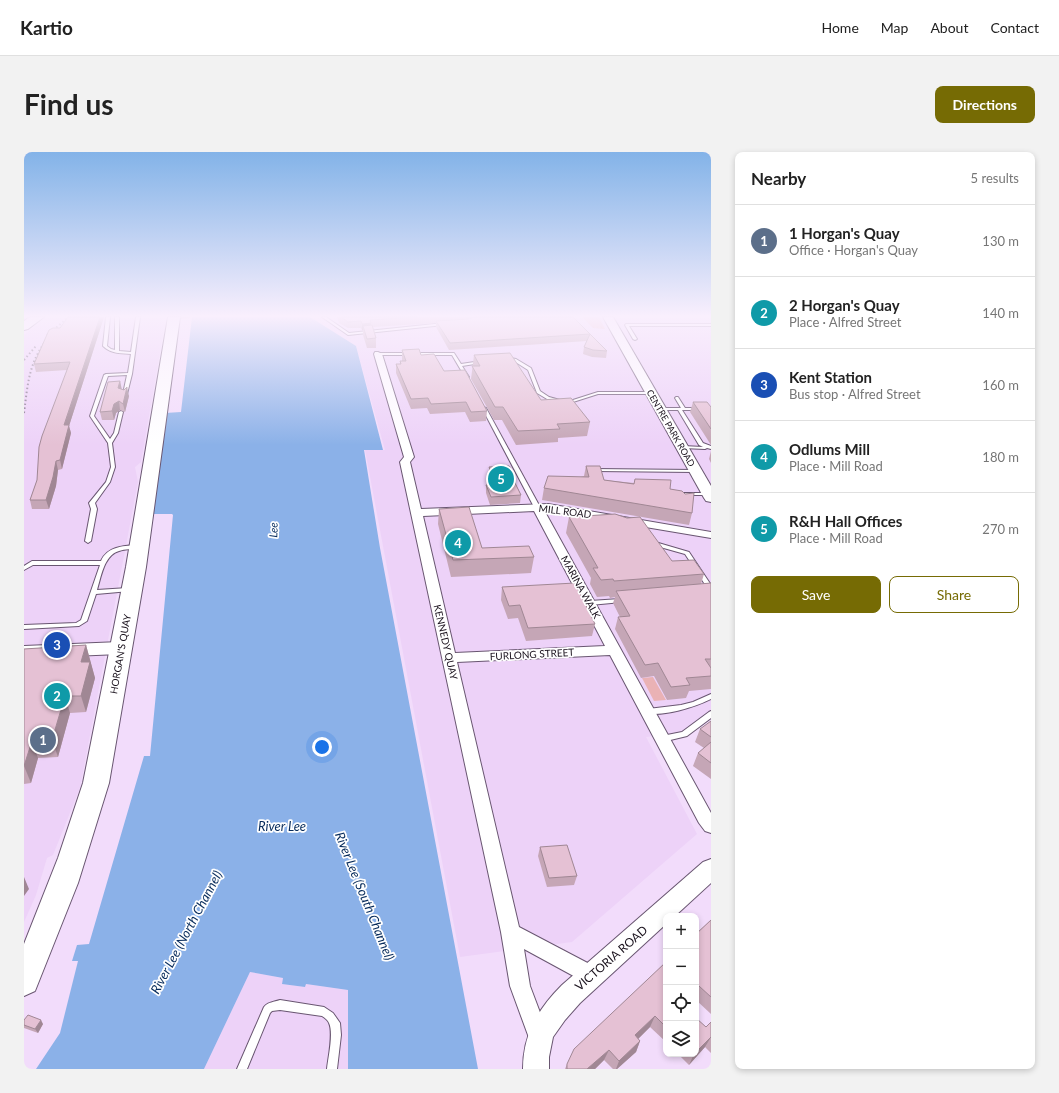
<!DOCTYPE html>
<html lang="en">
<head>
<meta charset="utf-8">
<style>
  :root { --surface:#fff; --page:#f2f2f2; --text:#222; --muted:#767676; --line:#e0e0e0; --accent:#766b04 }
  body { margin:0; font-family:Lato,sans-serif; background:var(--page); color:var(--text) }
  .controls { position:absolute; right:12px; bottom:12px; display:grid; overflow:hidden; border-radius:8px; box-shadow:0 2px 6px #0003 }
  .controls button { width:36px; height:36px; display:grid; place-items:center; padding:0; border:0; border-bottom:1px solid var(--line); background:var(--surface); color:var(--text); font:20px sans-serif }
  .you { position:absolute; left:298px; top:595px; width:14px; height:14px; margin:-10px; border:3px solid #fff; border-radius:50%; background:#1a73e8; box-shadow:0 0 0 6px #1a73e833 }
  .badge { display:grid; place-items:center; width:26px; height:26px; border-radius:50%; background:var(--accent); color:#fff; font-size:13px; font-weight:700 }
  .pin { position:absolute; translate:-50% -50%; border:2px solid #fff; box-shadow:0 1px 4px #0006 }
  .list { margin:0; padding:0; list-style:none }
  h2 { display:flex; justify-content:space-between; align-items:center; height:52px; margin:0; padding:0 16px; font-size:17px }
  h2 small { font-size:13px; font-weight:400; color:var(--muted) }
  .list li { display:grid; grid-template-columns:26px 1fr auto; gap:12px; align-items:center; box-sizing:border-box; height:72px; padding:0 16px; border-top:1px solid var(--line) }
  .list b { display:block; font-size:15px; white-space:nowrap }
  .list p { margin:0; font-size:13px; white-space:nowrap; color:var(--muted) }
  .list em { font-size:13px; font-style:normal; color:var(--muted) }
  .actions { display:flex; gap:8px; padding:12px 16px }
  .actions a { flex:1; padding:9px 0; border:1px solid var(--accent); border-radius:8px; text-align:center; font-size:14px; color:var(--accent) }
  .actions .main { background:var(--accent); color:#fff }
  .icon { flex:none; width:22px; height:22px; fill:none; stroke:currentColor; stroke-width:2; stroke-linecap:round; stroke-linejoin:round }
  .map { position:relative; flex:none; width:687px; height:917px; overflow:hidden; border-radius:8px }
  header { display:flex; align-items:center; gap:24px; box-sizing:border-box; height:56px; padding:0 20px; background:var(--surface); border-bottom:1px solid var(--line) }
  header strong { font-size:19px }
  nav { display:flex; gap:22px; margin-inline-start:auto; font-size:14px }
  .intro { display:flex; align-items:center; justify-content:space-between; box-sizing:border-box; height:96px; padding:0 24px }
  h1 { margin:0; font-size:28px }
  .button { padding:10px 18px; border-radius:8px; background:var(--accent); color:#fff; font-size:14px; font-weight:700 }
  main { display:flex; gap:24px; padding:0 24px }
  aside { flex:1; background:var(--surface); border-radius:8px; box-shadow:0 2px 6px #0003 }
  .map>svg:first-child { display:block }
  .built { fill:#edd2f8 }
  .green { fill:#eab2b5 }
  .water { fill:#8bb1e8 }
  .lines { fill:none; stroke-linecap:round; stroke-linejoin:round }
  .service-casing { stroke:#695671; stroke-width:2 }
  .minor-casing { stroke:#695671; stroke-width:2 }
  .tertiary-casing { stroke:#695671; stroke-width:2 }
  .trunk-casing { stroke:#695671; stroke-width:2 }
  .service { fill:#fff; fill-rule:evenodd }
  .minor { fill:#fff; fill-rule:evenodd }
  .tertiary { fill:#fff; fill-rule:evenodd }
  .trunk { fill:#fff; fill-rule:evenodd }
  .rail { stroke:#827488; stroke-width:2; stroke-dasharray:1.5 2.5; stroke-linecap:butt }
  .wall { fill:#c5a6b6 }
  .shaded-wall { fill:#a08794 }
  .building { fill:#e5c1d4; stroke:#a08794 }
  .labels { text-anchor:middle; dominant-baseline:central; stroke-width:3.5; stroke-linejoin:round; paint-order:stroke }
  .far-street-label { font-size:9px; fill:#19111c; stroke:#fff }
  .street-label { font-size:10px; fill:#19111c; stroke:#fff }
  .water-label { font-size:11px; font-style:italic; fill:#082c5c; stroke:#fff }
  .near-street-label { font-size:12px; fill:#19111c; stroke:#fff }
  .near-water-label { font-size:13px; font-style:italic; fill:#082c5c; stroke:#fff }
</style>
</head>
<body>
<header>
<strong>Kartio</strong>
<nav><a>Home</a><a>Map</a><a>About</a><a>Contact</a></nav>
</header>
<div class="intro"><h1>Find us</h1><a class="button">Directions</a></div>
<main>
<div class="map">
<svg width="687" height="917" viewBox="0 0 687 917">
  <rect width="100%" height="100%" fill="#f2dcfb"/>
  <g class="built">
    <path d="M23,165H141L137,169L141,172L117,310L111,315L114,330L56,636L29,703L23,706L12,743L0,770V183Z"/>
    <path d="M286,165H540L482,170L558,165H687V559L658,581L622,585L673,682L548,790L436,805L341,298H361L332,194Z"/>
    <path d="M226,820L259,826L258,832L281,835L282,832L324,838V917H180Z"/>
  </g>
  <g class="green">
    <path d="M558,165H575L581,177L569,176Z"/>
    <path d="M629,525L642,548L630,549L618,526Z"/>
  </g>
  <path class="water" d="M168,165H286L332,194L359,298H340L356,396L454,917H324V838L282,832L281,835L258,832L259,826L226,820L180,917H12L36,881L54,809H48L53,793L65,792L120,604H126L149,363L148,362H129L141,261L157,260Z"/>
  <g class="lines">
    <g class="service-casing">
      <g id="service">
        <path d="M82,165H86L83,194L87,197L91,198V165H95V199L107,200L112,165H116L108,222L103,242L101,243L99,242L103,223L84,224L70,264L86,287L90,281L95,260L97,259L99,260L94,281L88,291L91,315L86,330L71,351L73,357L67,389L64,391L61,389L67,357L65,351L82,330L87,315L84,291L66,264L80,223L82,222L104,221L107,202C97,201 87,202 79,194Z"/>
        <path d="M298,165H302L325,181L420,171L422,172L420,173L324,183Z"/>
        <path d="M602,172H687V174H605L613,187L611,188L609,187L601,173Z"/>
        <path d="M353,201H430L437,212L457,209L459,210L457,211L438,214L445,225L443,226L441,225L428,203H354L352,202Z"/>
        <path d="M482,205L492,207L507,216L516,239L525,245L536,248H549L574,240H627L629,241L627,242H574L549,250H536L523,247L513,241L504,218L490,209L482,207Z"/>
        <path d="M652,245H654L661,256H687V258H658L679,291L687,294V297L683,296L681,297L659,296L657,295L659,294L679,295L675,293L654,258H637L635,257L637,256H657L651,246Z"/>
        <path d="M459,255L462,256L516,355L515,356L513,357L510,355L458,256Z"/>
        <path d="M568,317L672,318L674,319L672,320L570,319H568Z"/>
        <rect x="660" y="341" width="27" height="2"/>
        <path d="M631,390L665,400L687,433V440H683L682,434L661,402L629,393L628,392L629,391Z"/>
        <path d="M112,393L115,395L114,396C108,397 101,397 95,399C80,403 77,425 73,438L104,436L107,438L106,439L72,442L63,469L55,474L0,477V473L52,471L57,468L76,413H9L0,418V414L8,409H77C83,395 98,394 112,393Z"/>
        <path d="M596,447L598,448L599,449L598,450L566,453L563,451L566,449Z"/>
        <path d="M687,542V547C671,555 639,565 622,561L621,559L622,557H624L657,553L669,550Z"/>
        <path d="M687,559V566L663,584L638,590L635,589L634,587L635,585L638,584L658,580L685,560Z"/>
        <path d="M256,848L300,855L309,861L316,871L317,883L313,917H303C304,906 310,881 305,871C304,868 301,866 298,864L256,858L248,859L246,861L223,917H213L240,855C244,850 250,850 256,848Z"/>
      </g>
    </g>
    <g class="minor-casing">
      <path id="minor" d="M351,200H354L358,202L390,305L386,310L397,357L524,352L687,380V386L520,358L687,661V681L681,679L675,671L586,503L433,510L495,775L575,817L578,824L575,831L568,834L500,797L506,834L526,887L522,894L515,898L508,894L486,834L477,780L376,310L380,305L350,202ZM510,359L581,494L431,501L399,364Z"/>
    </g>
    <g class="tertiary-casing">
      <g id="tertiary">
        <path d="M579,165H589L687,334V350L682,349L680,346Z"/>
        <path d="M96,490L102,492L104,496L102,500L96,502L0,506V494Z"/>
        <path d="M687,707V731L651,764H642V772L556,851L541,868L529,885L525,905V917H499C499,882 514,857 538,833L679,710Z"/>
      </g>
    </g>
    <g class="trunk-casing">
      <g id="trunk">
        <path d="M6,165H20L4,177L0,178V169Z"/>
        <path d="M144,165H156L122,415L85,631L54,731L11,839L0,844V792L34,706L59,631L102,415Z"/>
      </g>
    </g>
    <use href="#service" class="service"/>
    <use href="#minor" class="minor"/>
    <use href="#tertiary" class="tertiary"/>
    <use href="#trunk" class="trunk"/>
    <g class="rail">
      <path d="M23,183L45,165"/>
      <path d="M0,208L12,194"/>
      <path d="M0,261C4,230 5,208 26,184"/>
    </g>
  </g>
  <g class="wall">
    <path d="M44,165H80L45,274L47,281L38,317L34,318L32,334L25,357H8L6,348L13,328L43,218L12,220L10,212L36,176Z"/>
    <path d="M157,165H166L165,166L157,167Z"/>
    <path d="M313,165H549L583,199L582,206L568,205L559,202L560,195L563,189L425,198L412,175V171L349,175L352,186V196H343L339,183V178H338L337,176H324L315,171Z"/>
    <path d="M378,198L397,203L420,219L463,259L462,269L446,270L441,260L406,262L403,256L387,257L372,221V212H376V209H378Z"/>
    <path d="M450,203L517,248L566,270L563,284L534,286V290L492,293L478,268H470L447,227Z"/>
    <path d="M96,229L97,237L105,244L101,260L96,258L92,261L90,268H78L76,260Z"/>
    <path d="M669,250L687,255V293L666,260Z"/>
    <path d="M687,299V311L685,307Z"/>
    <path d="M562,314L580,328L610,331L611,327L646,337L668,361L665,373L518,348L520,336L560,324Z"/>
    <path d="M465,315L490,323L489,327L497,343L496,351L466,353L462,341V333H466V330H468L465,323Z"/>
    <path d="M415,357L458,396L510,405L507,421L427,425L414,372Z"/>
    <path d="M545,365L648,409L680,422L677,432L687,431V537L665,539L662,546L643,548L630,524L617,526L591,477L594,465H596L589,451L591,445L586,446L585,444L573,445L566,432L567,426L542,381Z"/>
    <path d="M478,435L571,472L568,484L502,489L494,466L484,467L477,448Z"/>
    <path d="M62,493L71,526L62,560L46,561L34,605L14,606L7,631L0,632V497Z"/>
    <path d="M687,569V627L669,614L674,601L680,596L671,590L676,577Z"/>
    <path d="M516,695L553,724L550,733L523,735L514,704Z"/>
    <path d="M687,768V862L672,848V782Z"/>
    <path d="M642,810V890L626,875L614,887L616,889L612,900L593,917H589L580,908L571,917H541L543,912Z"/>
    <path d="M0,868L19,872L14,881L0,876Z"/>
    <path d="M687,870V901L681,895L665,913L654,902H672L682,875Z"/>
  </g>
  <g class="shaded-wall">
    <path d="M76,165H80L45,274L47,281L38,317L36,308L40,273Z"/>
    <path d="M442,165H455L442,169Z"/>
    <path d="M347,171V178L339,174V178H338V172Z"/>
    <path d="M96,229L98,238L94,236Z"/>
    <path d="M103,235L105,244L101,260L99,252Z"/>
    <path d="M95,249L96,258L92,261L90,268L88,259L90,252Z"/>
    <path d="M32,309L34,318L32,334L25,357L22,348Z"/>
    <path d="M62,493L71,526L62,560L57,544V510Z"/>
    <path d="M41,544L46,561L34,605L28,588Z"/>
    <path d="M8,589L14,606L7,631L0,614Z"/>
    <path d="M0,725L5,737L0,744Z"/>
    <path d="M631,864L626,875L607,894L611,883Z"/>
    <path d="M17,868L19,872L14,881L11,877Z"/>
    <path d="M687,885L681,895L665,913L670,902H672V900Z"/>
    <path d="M616,889L612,900L593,917H592L595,909Z"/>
    <path d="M585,898L580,908L571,917H563Z"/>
  </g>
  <g class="building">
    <path d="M44,165H76L40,273H45L36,308L32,309L29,325L22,348H6L13,328L15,295L18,284L46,210L10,212L25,178L29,176H36Z"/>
    <path d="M317,165H394L346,168L347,171L338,172L337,169L324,170Z"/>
    <path d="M451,165H549L583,199L569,198L560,195L566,182L426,191L412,169L444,167Z"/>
    <path d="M348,173L352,186L343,187L339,174Z"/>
    <path d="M395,197L397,203L410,202L420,219L441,218L463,259L447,260L442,250L407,252L404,246L387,247L372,212H377L376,209H382L378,198Z"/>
    <path d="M486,201L517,248L547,246L566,270L533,272L536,277L494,279L479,255H471L448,214H456L450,203Z"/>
    <path d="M96,229L94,236L100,238L103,235L99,252L95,249L90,252L88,259L76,260L84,230Z"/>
    <path d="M669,250H683L687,255V277Z"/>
    <path d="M485,314L490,323H487L497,343L467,345L462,333H467L466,330H472L465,315Z"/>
    <path d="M562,314H576L580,328L610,332L611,327L647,328L646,337L658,339L661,342L670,341L668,361L520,336L524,324L565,325Z"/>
    <path d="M445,355L458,396L505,394L510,405L429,408L415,357Z"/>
    <path d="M591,362L603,366L616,365L648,409L670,408L680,422L590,429L589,427L577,428L569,416H574L545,365Z"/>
    <path d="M551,431L571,472L504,476L496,453L485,454L478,435Z"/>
    <path d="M687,431V507H681L687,516V524L662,526L666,533L647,535L634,511L621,513L594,465L606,464L592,439Z"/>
    <path d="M62,493L57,510H66L57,544H41L28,588L8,589L0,614V497Z"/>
    <path d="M687,569V585L676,577Z"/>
    <path d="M687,590V611L674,601Z"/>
    <path d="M543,693L553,724L525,726L516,695Z"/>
    <path d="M687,768V845L675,834L672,837V782Z"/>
    <path d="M642,810V875L631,864L611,883L616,889L595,909L585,898L563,917H543V912L550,897Z"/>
    <path d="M4,863L17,868L11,877L0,873V868Z"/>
    <path d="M672,866L682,875L687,870V885L672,900Z"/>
  </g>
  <linearGradient id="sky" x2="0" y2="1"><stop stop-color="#83b3e8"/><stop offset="0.56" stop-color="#f9effd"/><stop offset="1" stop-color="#f9effd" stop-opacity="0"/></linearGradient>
  <rect width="687" height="293" fill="url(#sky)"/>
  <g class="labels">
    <g class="far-street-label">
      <text transform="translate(647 276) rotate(60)">CENTRE PARK ROAD</text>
    </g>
    <g class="street-label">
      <text transform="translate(541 359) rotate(7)">MILL ROAD</text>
      <text transform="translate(557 435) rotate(61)">MARINA WALK</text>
      <text transform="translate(422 490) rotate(77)">KENNEDY QUAY</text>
      <text transform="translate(96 502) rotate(-80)">HORGAN'S QUAY</text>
      <text transform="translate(508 502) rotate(-3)">FURLONG STREET</text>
    </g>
    <g class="water-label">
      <text transform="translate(249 378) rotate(-89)">Lee</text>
    </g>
    <g class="near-street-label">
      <text transform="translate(587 806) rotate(-41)">VICTORIA ROAD</text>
    </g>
    <g class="near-water-label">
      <text x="258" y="674">River Lee</text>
      <text transform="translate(341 744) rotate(68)">River Lee (South Channel)</text>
      <text transform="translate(162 780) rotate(-62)">River Lee (North Channel)</text>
    </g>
  </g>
</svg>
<div class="controls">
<button>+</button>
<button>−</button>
<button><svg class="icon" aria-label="locate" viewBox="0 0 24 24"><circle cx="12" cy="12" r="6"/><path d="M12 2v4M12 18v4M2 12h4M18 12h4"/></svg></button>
<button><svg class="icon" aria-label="layers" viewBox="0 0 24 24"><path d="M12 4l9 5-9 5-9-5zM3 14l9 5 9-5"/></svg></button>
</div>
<div class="you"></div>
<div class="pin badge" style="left:19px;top:588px;background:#5c6f8a">1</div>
<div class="pin badge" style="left:33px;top:544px;background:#0f9aa8">2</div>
<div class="pin badge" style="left:33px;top:493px;background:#1a4fb4">3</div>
<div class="pin badge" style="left:434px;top:391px;background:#0f9aa8">4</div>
<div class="pin badge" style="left:477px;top:327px;background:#0f9aa8">5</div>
</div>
<aside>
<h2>Nearby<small>5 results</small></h2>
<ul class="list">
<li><span class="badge" style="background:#5c6f8a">1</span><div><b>1 Horgan's Quay</b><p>Office · Horgan's Quay</p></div><em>130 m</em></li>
<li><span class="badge" style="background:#0f9aa8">2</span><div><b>2 Horgan's Quay</b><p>Place · Alfred Street</p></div><em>140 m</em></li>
<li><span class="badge" style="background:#1a4fb4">3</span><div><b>Kent Station</b><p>Bus stop · Alfred Street</p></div><em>160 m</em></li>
<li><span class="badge" style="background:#0f9aa8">4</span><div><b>Odlums Mill</b><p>Place · Mill Road</p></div><em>180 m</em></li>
<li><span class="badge" style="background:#0f9aa8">5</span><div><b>R&amp;H Hall Offices</b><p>Place · Mill Road</p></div><em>270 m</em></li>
</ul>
<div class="actions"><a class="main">Save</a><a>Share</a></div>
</aside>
</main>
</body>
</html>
